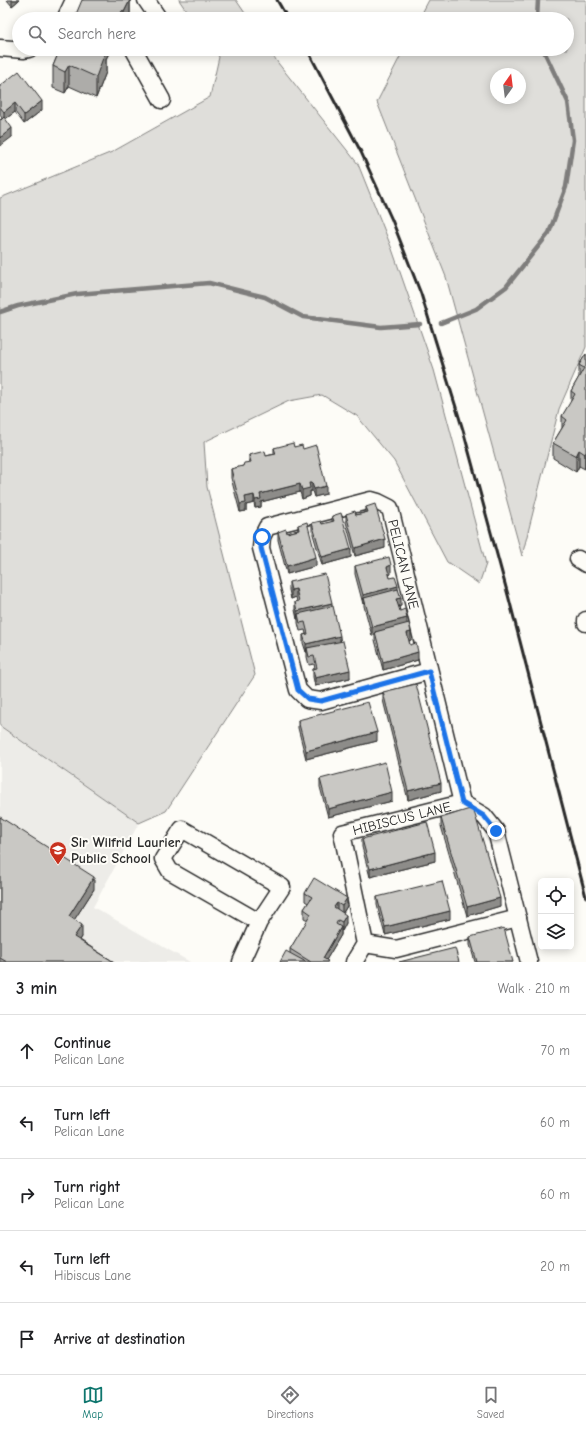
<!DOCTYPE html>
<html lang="en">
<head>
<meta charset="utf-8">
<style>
  :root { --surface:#fff; --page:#f6f6f6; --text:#202124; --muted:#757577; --line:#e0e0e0; --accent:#0f766e }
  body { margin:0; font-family:"Comic Neue",sans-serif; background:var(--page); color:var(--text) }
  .controls { position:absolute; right:12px; bottom:12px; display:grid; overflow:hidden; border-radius:6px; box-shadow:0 2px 10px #0003 }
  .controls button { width:36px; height:36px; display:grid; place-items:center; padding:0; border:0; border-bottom:1px solid var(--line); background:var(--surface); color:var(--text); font:20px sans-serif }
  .compass { position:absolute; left:490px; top:68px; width:36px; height:36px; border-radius:50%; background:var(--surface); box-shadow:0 2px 10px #0003; rotate:14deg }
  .stop { position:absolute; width:12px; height:12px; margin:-9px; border:3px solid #1a73e8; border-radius:50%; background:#fff }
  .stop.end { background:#1a73e8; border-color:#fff; box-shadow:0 1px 4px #0008 }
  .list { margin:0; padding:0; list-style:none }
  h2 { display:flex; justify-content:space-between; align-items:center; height:52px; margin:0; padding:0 16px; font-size:17px }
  h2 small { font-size:13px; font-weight:400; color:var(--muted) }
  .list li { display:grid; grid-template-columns:26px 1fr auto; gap:12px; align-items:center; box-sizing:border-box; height:72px; padding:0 16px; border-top:1px solid var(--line) }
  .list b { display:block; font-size:15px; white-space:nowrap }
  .list p { margin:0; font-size:13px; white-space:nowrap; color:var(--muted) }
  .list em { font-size:13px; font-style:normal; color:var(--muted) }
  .icon { flex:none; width:22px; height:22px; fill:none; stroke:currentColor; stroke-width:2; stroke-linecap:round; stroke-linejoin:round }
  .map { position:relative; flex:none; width:586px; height:962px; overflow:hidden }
  .search { position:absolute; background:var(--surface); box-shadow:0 2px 10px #0003; left:12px; right:12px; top:12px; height:44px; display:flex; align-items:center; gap:10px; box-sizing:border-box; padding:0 14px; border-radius:22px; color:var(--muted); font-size:15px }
  .sheet { height:412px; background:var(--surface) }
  nav { display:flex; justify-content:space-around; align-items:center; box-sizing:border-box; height:56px; border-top:1px solid var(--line); background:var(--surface); font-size:11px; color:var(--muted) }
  nav a { display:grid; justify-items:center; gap:2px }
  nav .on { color:var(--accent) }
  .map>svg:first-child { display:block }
  .built { fill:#edece8 }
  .green { fill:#dfdeda; stroke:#858482; fill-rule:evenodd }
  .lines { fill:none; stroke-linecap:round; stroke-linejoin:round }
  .stream { stroke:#7e7d7b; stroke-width:4.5 }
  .minor-casing { stroke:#2b2b2b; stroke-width:19 }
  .minor { stroke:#fdfcf7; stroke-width:16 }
  .rail { stroke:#2b2b2b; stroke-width:3 }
  .wall { fill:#adaca9; stroke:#2b2b2b }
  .shaded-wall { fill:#8d8c89; stroke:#2b2b2b }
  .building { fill:#c9c8c4; stroke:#2b2b2b }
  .route { stroke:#1a73e8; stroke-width:5 }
  .labels { text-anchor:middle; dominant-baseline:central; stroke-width:4; stroke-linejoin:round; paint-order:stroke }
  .street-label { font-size:14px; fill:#2b2b2b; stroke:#fdfcf7 }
  .poi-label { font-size:14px; font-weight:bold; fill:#2b2b2b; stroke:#fdfcf7; text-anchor:start }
</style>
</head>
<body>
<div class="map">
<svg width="586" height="962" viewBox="0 0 586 962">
  <rect width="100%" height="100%" fill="#fdfcf7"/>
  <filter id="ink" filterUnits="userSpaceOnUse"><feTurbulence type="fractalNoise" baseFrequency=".025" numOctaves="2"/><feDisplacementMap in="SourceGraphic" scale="8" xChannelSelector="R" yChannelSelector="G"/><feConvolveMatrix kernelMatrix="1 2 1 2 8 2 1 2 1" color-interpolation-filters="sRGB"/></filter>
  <g filter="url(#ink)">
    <path class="built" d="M0,727L139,823L93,907L190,962H0Z"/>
    <g class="green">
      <path d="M179,0H236L249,19H192Z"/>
      <path d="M429,0H586V347L559,409L522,556L446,277L377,102L404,49H567V19H419ZM496,74H520V98H496Z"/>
      <path d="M214,49H269L278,63L358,164L392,249L434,370L486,564L479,584L447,562L394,461L389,455L357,416L322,395L289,401L204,442L207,487L255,675L166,811L139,823L0,726V198L112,152L210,97L219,57Z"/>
    </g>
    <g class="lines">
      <g class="stream">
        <path d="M537,19L538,0"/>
        <path d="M0,312L18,306L77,294L209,283L265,297L303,317L381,327L420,324"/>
        <path d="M441,323L476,309L506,287L549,233L566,187L573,140L568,102L543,49"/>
      </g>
      <g class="minor-casing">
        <g id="minor">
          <path d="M146,0L159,19"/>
          <path d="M65,19L74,0"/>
          <path d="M0,48L24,50L29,49"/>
          <path d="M136,49L134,50L162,100"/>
          <path d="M578,559L586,564"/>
          <path d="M586,620V623"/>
          <path id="s1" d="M429,671L321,701L307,699L298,690L261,548L262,537L267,527L371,500L378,502L390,508L462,803"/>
          <path d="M365,944L396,949L518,918"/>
          <path d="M241,962L259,922L282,887L182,829L163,859L170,871L259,922"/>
          <path id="s2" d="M354,962L365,944L342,833L462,803L484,816L496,831L529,962"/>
        </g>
      </g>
      <use href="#minor" class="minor"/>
      <g class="rail">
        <path d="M277,0L288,19"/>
        <path d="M307,49L361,152L392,220L421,294L463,430L508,595L586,897"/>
      </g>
    </g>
    <g class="wall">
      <path d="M7,0H19L12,6Z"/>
      <path d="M130,0V19H74Z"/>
      <path d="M60,49H111L106,59V72L96,98L69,86L65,93L53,88V66Z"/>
      <path d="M0,86L42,110L24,124L15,112L5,119L12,137L1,120L2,118L0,115Z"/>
      <path d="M586,354L585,469L579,466L576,472L553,458V443L562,428V416L571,402V391L579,377V365Z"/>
      <path d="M294,447L303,449L326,494L314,497L312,491H310V496L302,499L300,492L261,502V507L255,508L254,503L246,505V511L240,512L231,478V469L243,466L249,462V455L266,456L274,454V448Z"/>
      <path d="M366,507L385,548L355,556L346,522V514L356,515L366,512Z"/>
      <path d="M332,516L351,557L322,565L312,531V523L322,524L332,522Z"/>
      <path d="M298,525L316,566L287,574L278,540V532L287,533L298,530Z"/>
      <path d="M355,566L391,574H389L390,578L398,589L401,606H399L400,611L407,623L411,640H409L410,645L418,660L383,670L375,640V635L372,636L364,606V603L363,604L355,574Z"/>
      <path d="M289,582L332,607L350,678L315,686L313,677V669H315L314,664L309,665L307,657V652H306L303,643V635L306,634L305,630L300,631L298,623V619H297L295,610V602H297L296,597L291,599L289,590Z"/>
      <path d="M383,692L441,791L408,800L383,700Z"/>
      <path d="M298,720L377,741L306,759L298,728Z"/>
      <path d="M320,779L392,801L328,817L320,787Z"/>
      <path d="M0,817L94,889L74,920L82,937L80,940L114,962H0Z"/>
      <path d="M441,818L500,906L467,916L441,826Z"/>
      <path d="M362,839L435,861L370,877L362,847Z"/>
      <path d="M305,893L347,906L343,913L346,923L342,931L341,930V935L326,960L328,962H280L290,954V949L308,920L304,918V909L308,903L305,901Z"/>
      <path d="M377,897L450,919L385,935L377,905Z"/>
      <path d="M470,937L513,962H475L470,945Z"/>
    </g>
    <g class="shaded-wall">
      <path d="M12,0H19L12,6Z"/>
      <path d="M130,0V19H124V12Z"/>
      <path d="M122,11V19H118Z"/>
      <path d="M102,49H111L106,59V72L96,98V77Z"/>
      <path d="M69,65V86L65,93V72Z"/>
      <path d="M42,101V110L24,124V115Z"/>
      <path d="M15,103V112L4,120V112Z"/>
      <path d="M12,128V137L0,146V138Z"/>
      <path d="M579,450V466L576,472V456Z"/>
      <path d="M586,452V467L585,469V454Z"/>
      <path d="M309,483H312V491H310V496L302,499V490Z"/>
      <path d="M300,484V492L261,502V507L255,508V500L260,494Z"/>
      <path d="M326,486V494L314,497V489Z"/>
      <path d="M254,495V503L246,505V511L240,512V504L245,497Z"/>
      <path d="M385,539V548L355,556V548Z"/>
      <path d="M351,549V557L322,565V557Z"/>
      <path d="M316,557V566L287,574V566Z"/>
      <path d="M391,565V574L387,575V567Z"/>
      <path d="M398,586V594L364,598V603L363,604V595Z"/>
      <path d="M296,589V597L291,599V590Z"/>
      <path d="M401,598V606L396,607V599Z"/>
      <path d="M332,603V612L298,614V619H297V611Z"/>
      <path d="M407,618V626L375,632V635L372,636V627Z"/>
      <path d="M411,632V640L407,641V633Z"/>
      <path d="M340,636V644L307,648V652H306V644Z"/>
      <path d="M418,652V660L383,670V662Z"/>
      <path d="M350,670V678L315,686V678Z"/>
      <path d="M377,732V741L306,759V751Z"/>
      <path d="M441,783V791L408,800V791Z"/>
      <path d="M392,792V801L328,817V809Z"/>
      <path d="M435,852V861L370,877V869Z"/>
      <path d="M94,877V889L69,928V916Z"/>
      <path d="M347,898V906L342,914V906Z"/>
      <path d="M500,898V906L467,916V907Z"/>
      <path d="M337,903V911L334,907Z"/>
      <path d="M450,911V919L385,935V927Z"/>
      <path d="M346,915V923L342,931V922Z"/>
      <path d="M82,925V937L74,949V937Z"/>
      <path d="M341,927V935L325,962L323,958Z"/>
    </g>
    <g class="building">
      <path d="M82,0H130L124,12L122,11L118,19H74Z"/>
      <path d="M60,49H103L106,50L96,77L69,65L65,72L53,66Z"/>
      <path d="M19,71L42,101L24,115L15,103L4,112L0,107V86Z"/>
      <path d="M4,117L12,128L0,138V119L1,120Z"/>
      <path d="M586,354V452L585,454L579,450L576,456L553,443L567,420L562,416L575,394L571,391L584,368L579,365Z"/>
      <path d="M293,443L294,447L302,445L303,449L316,445L326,486L314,489L312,483H309L310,488L302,490L300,484L260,494L261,499L255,500L254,495L245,497L246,503L240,504L231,469L243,466L244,463L251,462L249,455L265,451L266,456L276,454L274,448Z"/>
      <path d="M375,504L385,539L355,548L346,514L355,511L356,515L368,512L366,507Z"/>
      <path d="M341,513L351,549L322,557L312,523L321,521L322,524L334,521L332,516Z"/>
      <path d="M307,522L316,557L287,566L278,532L286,529L287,533L299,530L298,525Z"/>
      <path d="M389,557L391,565L387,567L390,578L395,577L398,586L363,595L355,566Z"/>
      <path d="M325,574L332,603L297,611L295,602L299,601L296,589L291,590L289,582Z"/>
      <path d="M398,589L401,598L396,599L400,611L405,609L407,618L372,627L364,598Z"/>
      <path d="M333,606L340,636L306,644L303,635L308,634L305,622L300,623L298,614Z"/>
      <path d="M409,623L411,632L407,633L410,645L416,643L418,652L383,662L375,632Z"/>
      <path d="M343,641L350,670L315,678L313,669L317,668L314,656L309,657L307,648Z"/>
      <path d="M416,684L441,783L408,791L383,692Z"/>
      <path d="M368,702L377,732L306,751L298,720Z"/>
      <path d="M385,762L392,792L328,809L320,779Z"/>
      <path d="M473,808L500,898L467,907L441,818Z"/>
      <path d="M0,817L94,877L69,916L82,925L74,937L114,962H7L0,958Z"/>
      <path d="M427,822L435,852L370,869L362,839Z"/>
      <path d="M314,878L347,898L342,906L337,903L334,907L346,915L342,922L338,920L336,924L341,927L323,958L328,961L327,962H311L290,949L311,914L304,909L312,897L305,893Z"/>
      <path d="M442,881L450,911L385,927L377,897Z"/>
      <path d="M504,928L513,962H477L470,937Z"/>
      <path d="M455,948L459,962H399Z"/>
      <path d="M286,951L306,962H280Z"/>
    </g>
  </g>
  <g class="lines" filter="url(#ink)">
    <path class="route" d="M262,537L261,548L298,690L308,699L321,701L429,671L462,803L484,816L496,831"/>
  </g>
  <defs>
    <g id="school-pin" transform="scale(0.9)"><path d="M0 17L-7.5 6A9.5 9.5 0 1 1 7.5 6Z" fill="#c8321e" stroke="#fdfcf7"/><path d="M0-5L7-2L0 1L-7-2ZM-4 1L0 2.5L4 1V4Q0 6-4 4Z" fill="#fff"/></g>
  </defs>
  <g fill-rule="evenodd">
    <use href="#school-pin" x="58" y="850"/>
  </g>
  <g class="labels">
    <g class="street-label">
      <text stroke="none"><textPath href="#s1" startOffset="494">PELICAN LANE</textPath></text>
      <text stroke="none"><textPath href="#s2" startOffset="196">HIBISCUS LANE</textPath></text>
    </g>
    <g class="poi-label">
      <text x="71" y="842">Sir Wilfrid Laurier<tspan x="71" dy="16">Public School</tspan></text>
    </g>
  </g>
</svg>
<div class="controls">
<button><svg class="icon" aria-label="locate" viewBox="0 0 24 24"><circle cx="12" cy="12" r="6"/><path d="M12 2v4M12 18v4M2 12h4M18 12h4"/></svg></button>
<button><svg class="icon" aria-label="layers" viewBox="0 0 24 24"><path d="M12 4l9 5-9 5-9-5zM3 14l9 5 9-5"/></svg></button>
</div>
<svg class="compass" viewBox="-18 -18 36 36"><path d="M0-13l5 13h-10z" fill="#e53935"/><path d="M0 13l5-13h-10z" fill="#757577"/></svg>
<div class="stop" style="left:262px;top:537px"></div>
<div class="stop end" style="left:496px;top:831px"></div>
<div class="search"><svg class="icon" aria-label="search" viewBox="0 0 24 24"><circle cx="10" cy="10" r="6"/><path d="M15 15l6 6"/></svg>Search here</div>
</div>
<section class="sheet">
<h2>3 min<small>Walk · 210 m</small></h2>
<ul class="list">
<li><svg class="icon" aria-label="ahead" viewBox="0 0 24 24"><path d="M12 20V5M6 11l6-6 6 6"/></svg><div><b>Continue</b><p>Pelican Lane</p></div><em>70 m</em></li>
<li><svg class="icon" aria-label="left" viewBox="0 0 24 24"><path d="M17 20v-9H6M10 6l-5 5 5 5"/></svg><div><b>Turn left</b><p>Pelican Lane</p></div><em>60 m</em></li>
<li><svg class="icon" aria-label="right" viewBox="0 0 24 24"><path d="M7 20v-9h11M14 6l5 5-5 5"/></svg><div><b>Turn right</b><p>Pelican Lane</p></div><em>60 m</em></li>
<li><svg class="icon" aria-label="left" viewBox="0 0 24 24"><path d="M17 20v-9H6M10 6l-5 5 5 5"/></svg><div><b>Turn left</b><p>Hibiscus Lane</p></div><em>20 m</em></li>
<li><svg class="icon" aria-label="arrive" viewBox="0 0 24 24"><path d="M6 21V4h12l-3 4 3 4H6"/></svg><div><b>Arrive at destination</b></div></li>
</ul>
</section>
<nav>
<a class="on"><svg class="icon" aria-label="map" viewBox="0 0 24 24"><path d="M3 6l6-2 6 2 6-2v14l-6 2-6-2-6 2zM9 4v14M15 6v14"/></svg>Map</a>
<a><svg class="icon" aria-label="directions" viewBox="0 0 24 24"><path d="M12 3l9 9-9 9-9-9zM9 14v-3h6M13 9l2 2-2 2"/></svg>Directions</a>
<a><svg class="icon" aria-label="saved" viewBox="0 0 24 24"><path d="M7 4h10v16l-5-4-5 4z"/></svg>Saved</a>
</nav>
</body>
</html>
